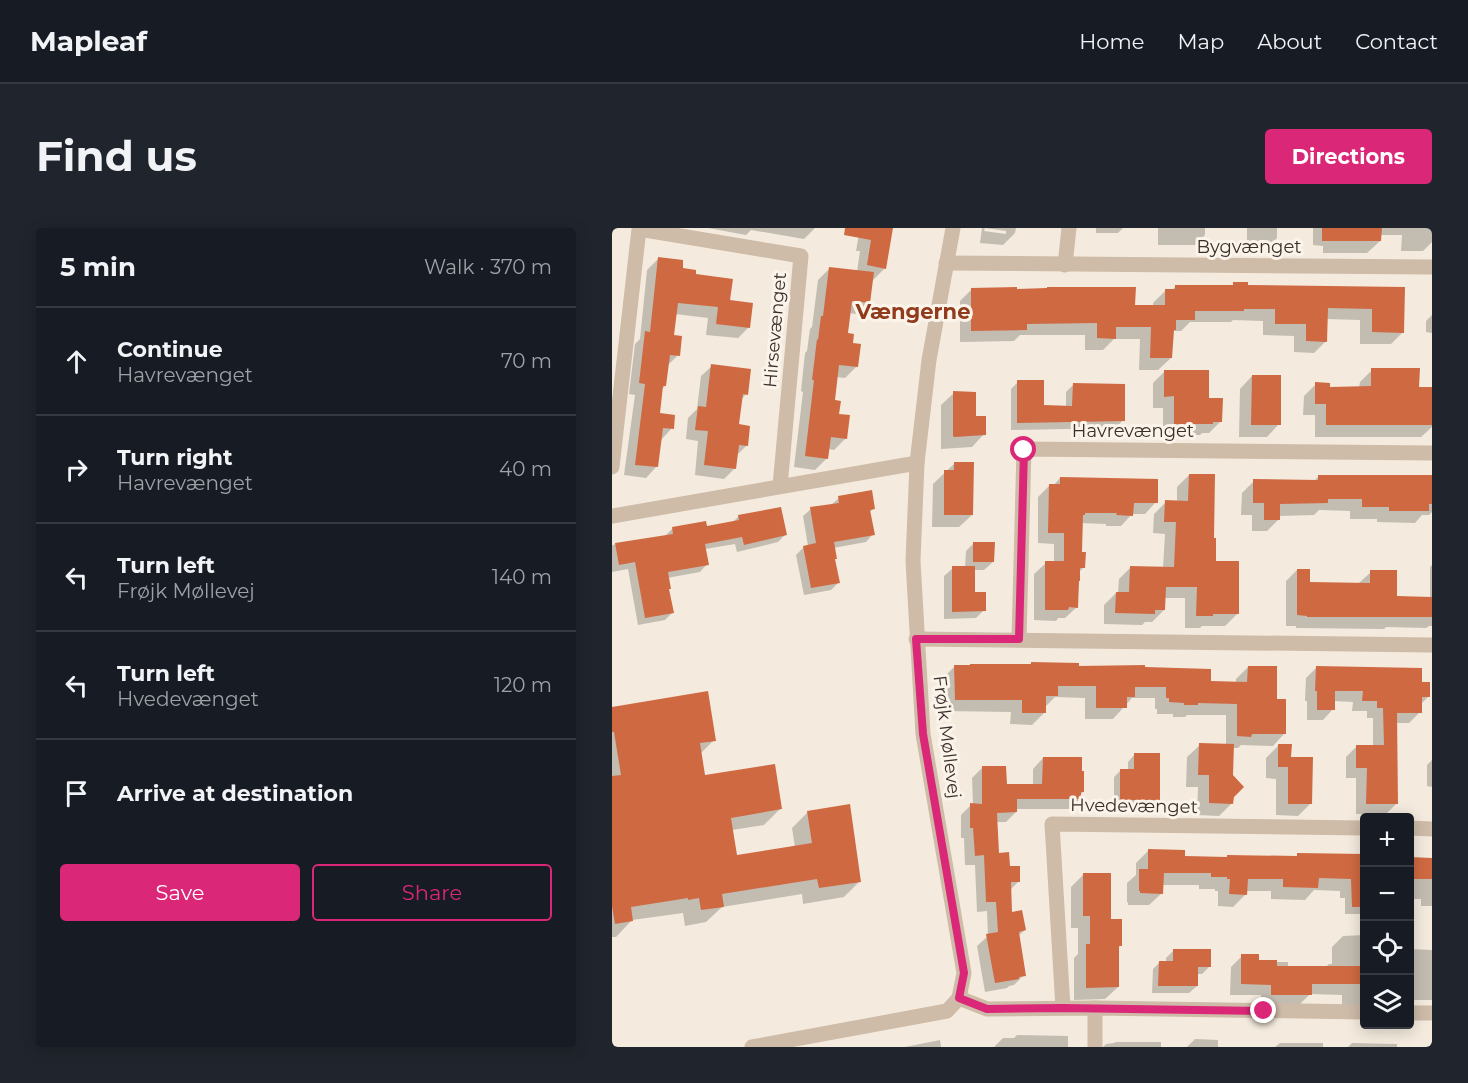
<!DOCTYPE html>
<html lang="en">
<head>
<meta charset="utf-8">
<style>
  :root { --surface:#171b24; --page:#20242c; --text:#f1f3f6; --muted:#9ea1a6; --line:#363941; --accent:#db2777 }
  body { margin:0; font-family:Montserrat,sans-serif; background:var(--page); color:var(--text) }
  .controls { position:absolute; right:18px; bottom:18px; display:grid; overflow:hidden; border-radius:6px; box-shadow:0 3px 15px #0003 }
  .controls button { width:54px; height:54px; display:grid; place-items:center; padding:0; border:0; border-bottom:2px solid var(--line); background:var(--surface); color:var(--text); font:30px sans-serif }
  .stop { position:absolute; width:18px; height:18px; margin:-14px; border:4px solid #db2777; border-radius:50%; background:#fff }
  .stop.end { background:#db2777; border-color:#fff; box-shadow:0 2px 6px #0008 }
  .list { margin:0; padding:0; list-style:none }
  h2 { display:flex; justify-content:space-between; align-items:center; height:78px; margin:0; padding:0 24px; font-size:26px }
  h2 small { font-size:20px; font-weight:400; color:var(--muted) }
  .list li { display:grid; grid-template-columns:39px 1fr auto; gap:18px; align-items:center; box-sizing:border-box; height:108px; padding:0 24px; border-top:2px solid var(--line) }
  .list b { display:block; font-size:22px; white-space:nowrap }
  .list p { margin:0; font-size:20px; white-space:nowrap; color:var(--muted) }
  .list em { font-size:20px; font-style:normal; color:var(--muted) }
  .actions { display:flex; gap:12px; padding:18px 24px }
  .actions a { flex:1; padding:14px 0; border:2px solid var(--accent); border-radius:6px; text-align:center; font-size:21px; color:var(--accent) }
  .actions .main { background:var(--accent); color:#fff }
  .icon { flex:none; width:33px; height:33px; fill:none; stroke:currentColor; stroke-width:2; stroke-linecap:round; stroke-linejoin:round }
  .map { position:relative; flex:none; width:820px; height:819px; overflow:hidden; border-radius:6px }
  header { display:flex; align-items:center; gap:36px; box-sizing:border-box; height:84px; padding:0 30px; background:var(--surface); border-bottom:2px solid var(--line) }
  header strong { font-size:28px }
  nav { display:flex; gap:33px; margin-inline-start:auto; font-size:21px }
  .intro { display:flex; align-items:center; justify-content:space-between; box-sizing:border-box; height:144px; padding:0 36px }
  h1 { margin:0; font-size:42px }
  .button { padding:15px 27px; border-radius:6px; background:var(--accent); color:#fff; font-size:21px; font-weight:700 }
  main { display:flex; gap:36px; padding:0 36px }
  aside { flex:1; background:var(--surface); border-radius:6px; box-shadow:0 3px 15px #0003 }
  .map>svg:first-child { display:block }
  .shadow { fill:#0003; fill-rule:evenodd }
  .building { fill:#cf6942 }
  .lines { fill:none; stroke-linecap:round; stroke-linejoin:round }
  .street { stroke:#cebba8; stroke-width:15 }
  .route { stroke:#db2777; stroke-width:8 }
  .labels { text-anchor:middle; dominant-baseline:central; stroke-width:6; stroke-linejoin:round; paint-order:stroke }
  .street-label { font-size:18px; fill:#3a2f29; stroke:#fbf4eb }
  .quarter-label { font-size:21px; font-weight:bold; fill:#903b1b; stroke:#fbf4eb }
</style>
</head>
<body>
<header>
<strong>Mapleaf</strong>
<nav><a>Home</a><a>Map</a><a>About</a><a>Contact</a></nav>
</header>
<div class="intro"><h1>Find us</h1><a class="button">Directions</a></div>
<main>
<aside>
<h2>5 min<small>Walk · 370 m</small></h2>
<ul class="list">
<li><svg class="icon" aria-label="ahead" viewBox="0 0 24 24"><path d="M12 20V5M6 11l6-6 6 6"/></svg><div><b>Continue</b><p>Havrevænget</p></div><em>70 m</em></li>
<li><svg class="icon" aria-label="right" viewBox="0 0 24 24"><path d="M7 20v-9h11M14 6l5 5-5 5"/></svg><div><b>Turn right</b><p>Havrevænget</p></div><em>40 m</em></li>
<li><svg class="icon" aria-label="left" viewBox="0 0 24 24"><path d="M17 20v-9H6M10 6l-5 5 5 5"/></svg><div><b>Turn left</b><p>Frøjk Møllevej</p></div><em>140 m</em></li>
<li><svg class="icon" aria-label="left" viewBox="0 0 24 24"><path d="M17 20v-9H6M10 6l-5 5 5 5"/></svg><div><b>Turn left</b><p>Hvedevænget</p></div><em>120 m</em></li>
<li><svg class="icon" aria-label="arrive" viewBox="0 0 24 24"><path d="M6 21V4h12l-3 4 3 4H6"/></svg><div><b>Arrive at destination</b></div></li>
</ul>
<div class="actions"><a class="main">Save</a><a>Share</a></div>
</aside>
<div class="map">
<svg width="820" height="819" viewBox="0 0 820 819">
  <rect width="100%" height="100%" fill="#f4ebde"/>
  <g class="shadow">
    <path d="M96,0H203L192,11L139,2L134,7Z"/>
    <path d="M248,0H279L273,40L261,52L259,51L256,74L245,86L237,85L234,107L239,116L245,138L233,150L224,149L221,174L234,210L222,222L216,221L215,230L203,242L182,239L191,164L189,163L193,125L195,123L198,101L200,99L206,52L218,40L245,44L248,23H244Z"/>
    <path d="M370,0H404L403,5L391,17L368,15ZM373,0L394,3V6L372,3Z"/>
    <path d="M484,0H511L506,5H484Z"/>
    <path d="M546,0H593V7L583,17H546Z"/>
    <path d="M635,0H665V10L657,18H635Z"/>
    <path d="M701,0H820V14L811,23H789L790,7H768V13L755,25H711V18L701,17Z"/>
    <path d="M46,31L82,48L117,74L137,99L126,110L94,107L96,90L63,86L60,108L66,127L55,138L53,158L49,162L46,186L60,200L49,212L45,238L34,250L12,247L23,167L17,166L23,116L28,111L35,42Z"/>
    <path d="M622,56L634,58L791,61V104L779,116H748V92L714,91V113L702,125L682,124V108L651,107V93L621,92L619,94H578L569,103H561L559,130L546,142H527L528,111H502L491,122H473V107H408L402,113L348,114V73L360,61L403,62L522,79H541V75L553,63H559L563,59H618Z"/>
    <path d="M820,87V105L814,104V93Z"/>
    <path d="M100,138L134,166L129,172L125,198L135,217L124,228L123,240L112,251L83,247L86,213L74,211L76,190L85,181L89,148Z"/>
    <path d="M760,142L805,161H820V199L809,209H703V187H691L692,168L704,156L716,161L747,160L748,154Z"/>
    <path d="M553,143L595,171L609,193L597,205H590L588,207H551V180H541V155Z"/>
    <path d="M640,148L667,196L655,209H627L628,161Z"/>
    <path d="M406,154L430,179H454V164L461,157L511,192L504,200L399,202V161Z"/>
    <path d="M342,165L363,189L372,206L360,219L329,221V177Z"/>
    <path d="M343,235L360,287L347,299H320L321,256Z"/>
    <path d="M577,247L601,311L602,334L625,386L613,398H590L588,400H573V370H552V382L540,394H533L530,397L492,396V377L504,365H506L507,351L519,339L551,340L553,306L541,305L542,286L554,274H565V259Z"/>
    <path d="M706,249H820V284L817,287H810L803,295L765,294V291H738V283L707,282L702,287L667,288V291L655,303H640V287H629L630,265L642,253H702Z"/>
    <path d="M448,250L544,274L533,286H520L509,298H494V296L469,295V325L472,339L467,344L465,379L453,390H446L444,393L422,392V346L434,335H442V316L426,315V269L437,258H441Z"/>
    <path d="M227,270L262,280L257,285L261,306L254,314L221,320L222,332L226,355L219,362L192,367L184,327L192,319L196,318L191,288L199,281L219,277Z"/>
    <path d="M127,288L173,307L166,314L125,324L123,316L93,321L95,336L88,344L55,350L56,362L60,385L53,392L26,397L16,341L0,344V317L53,308L61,300L94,299L120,295Z"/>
    <path d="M362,315L381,334L372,342H362V366L372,382L364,390L332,391V348L341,340H353L354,323Z"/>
    <path d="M820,337V398H817L814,400L774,399L772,401L684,400V398H674V353L685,342L697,356L747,355L759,344L783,370L818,371V339Z"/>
    <path d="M419,436L466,439L597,455H624V451L636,439L663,472L672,506L661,518L629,517L626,520H621L620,575L607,588L585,587L586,559H574L575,529L588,517H614V487H575L573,489H561V486H545V481H543V470H520L501,491H473V470L443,469L433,479L432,485L420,497L398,496L399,484L331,483V450L343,438H417Z"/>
    <path d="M704,440L808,455L816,469L808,477V484L797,495H784V576L773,587L744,586V550H734V529L745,518L761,519V490H755V483H740L741,474L721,473V481L711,492H695V473H693L694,450Z"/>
    <path d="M0,480L102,512L88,526L92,549L168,581L152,597L120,602L124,629L183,619L180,600L196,584L248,653L232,669L191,676L190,666L110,679L94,694L73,698L71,685L20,692L4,709H0Z"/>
    <path d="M666,518L678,531L699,575L686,588L664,587V551L654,550V530Z"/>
    <path d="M523,526L547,571L540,578H502V549L509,542H516V534Z"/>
    <path d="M431,530L471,564L468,567V571L458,581H404V584L394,594H384L385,626L407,653L398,662L399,685L413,702L406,708L412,747L402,757L397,758L395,760L373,764L365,718L376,708L375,683L365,684L363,637H353L352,610H349V587L359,577H361L360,550L370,540L393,558H421V541Z"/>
    <path d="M820,532V559L815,558V537Z"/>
    <path d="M536,623L572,629L613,631L615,628L683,630L686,627H752V684L751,686H733V670H728V663L702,662L693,672L659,671V663H634V666L621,679L606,678V663H603V661H587V657H550V665L537,677H516V674L515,675V655L524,647V635Z"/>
    <path d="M798,627H802V631H820V678H809V671H798Z"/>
    <path d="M472,646L508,718L506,720V759L493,771L462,772V730L466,726V700H459V659Z"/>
    <path d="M752,707V778L730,777V767L698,766L687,777H649V767H618L619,739L630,728L645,734H676V740H713L717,736H720V719L731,708Z"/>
    <path d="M798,721L820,722V772H798Z"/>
    <path d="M562,722L597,739L590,746H585V758L577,765H540L541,741L548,734H554V730Z"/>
    <path d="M405,807L456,808V819H382L391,810H402Z"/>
    <path d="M583,811L606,812V819H575Z"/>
    <path d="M328,812L329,819H293Z"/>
    <path d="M504,814H549V819H491L494,816L502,815Z"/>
    <path d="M668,815H711V819H663Z"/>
    <path d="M740,815L785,816V819H736Z"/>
  </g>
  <g class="building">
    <path d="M233,0H281L274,41L255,37L259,12L232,7Z"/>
    <path d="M710,0H770L769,13H710Z"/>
    <path d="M46,29L71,32V40L84,42V46L121,51L118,72L141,75L138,100L104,96L106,79L66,75L62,107L70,108L68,128L58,127L54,158H51L48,185L63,187L62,201L51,200L46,239L23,237L33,156L27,155L33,103L38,104Z"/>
    <path d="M217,39L262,44L258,75L240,73L236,105L242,106L241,115L249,116L246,139L227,137L223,172L229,173L227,186L238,187L235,211L219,209L216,231L193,228L202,152H200L205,111L206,112L209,88H211Z"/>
    <path d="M621,54H636V57L793,59L792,105L760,104V81L716,80L715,114L694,113V96H663V81H632V83H583V92H564V102H562L560,130H538L539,99H504V111L485,110V95L415,96V102L359,103V60L405,59V61L435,60V59H524L523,77H553V61H563V57H621Z"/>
    <path d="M99,136L139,141L136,167L131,166L127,196L138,198L136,218L127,217L124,241L92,237L96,203L83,202L86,178L94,179Z"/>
    <path d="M759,140H808L807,159H820V197H714V176H703V154L718,155V159L759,158Z"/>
    <path d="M552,142H597V170H611L610,194H601V196H562V168L552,169Z"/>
    <path d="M640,147H669V197H639Z"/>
    <path d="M405,152H432V177L460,178L461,155L513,156V193L405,195Z"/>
    <path d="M341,163L364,164V188H374V207L342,209L341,208Z"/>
    <path d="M342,234H362L361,287H332V242H342Z"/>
    <path d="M577,246H603L602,310H604V333H627V386H601V388H584L585,359H554L553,382H543V386L503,385L504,364H517L518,338L562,339L564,294H552L553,272L576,273Z"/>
    <path d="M706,247H820V276H817V283H777V279H750V271H716V275L668,276V292H652V275H641V251L706,252Z"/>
    <path d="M448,249L546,251V275H522L521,288L504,287L505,285H473V287H471L470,324H474L473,340H468V353H467L466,380L457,379L456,382H433V333H452V305H436L437,256H448Z"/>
    <path d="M260,262L263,281L258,282L263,307L222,314L225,331H223L228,355L199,360L191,318L204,315L198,279L227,275L226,268Z"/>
    <path d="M169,279L175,307L132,317L130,309L93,316L97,337L56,344L59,361H57L62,385L33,390L23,334L7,337L3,315L61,306L60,299L94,293L95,298L127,292L126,287Z"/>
    <path d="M361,314H383L382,334H361Z"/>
    <path d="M340,338H363V364H374V383L340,384Z"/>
    <path d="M685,341H698V354L758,355V342H785V368L820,369V389H695V388L685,387Z"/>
    <path d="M419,434L467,435V438L533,437V439L599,441V453L635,454L636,438H665V471H674V506H640L639,509L625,508V476L586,475V477H572V475L557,474V470H554V459H523V469H515V480H484V458H446V468H434V485H410V472H343L342,437H358V436H419Z"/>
    <path d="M704,438L810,440V454H818V469H810V485H785L786,576H754L755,540H744V517H772L771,480H765V473H750L751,463H723V482H705V463H703Z"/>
    <path d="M96,463L104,513L88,515L93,547L163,536L170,581L119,590L125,627L200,615L195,583L238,576L249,654L207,660L205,651L110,666L112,679L89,682L87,670L76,672V670L19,679L21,693L3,696L0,678V548L9,547L2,504H0V479Z"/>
    <path d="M587,515L622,516L621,547L632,559L622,569L621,576L597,575V547H586Z"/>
    <path d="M666,516H680L679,529H701L700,576H676V539H666Z"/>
    <path d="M522,525H548V572H508V541H522Z"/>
    <path d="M431,529H470V543H472V564H469V571H405V584L385,585L387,625L397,624L398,638H408V654H399L400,684L410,682L414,702L407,704L414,748L407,749V751L383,755L374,706L386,704L384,674H374L372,627L363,628L361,600H358V575L370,576V538H394L395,556H430Z"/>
    <path d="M536,621L573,622V628L615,629V627L685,628V625L753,626V679H740L739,651L707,650L706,660L671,659V651H636L635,667L617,666L618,651H615V649H599V645H552L551,666L528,665V663H527V641H536Z"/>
    <path d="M798,629L820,630V651H798Z"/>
    <path d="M471,645H499V691H510V718H507V759L474,760V716H478V688H471Z"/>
    <path d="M561,721H599V739H586V758H546L547,733H561Z"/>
    <path d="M629,726H647V732H665V738H753V756H700V767H659V757L629,756Z"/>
  </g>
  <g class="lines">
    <g class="street">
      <path d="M334,35L820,39"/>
      <path d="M453,37L457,0"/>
      <path d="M0,239L27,1L189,28L168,258"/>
      <path d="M0,288L305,235"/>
      <path d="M304,411L820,417"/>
      <path d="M407,411L412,221L820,225"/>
      <path d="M798,600L820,601"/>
      <path d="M347,770L375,781L483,780L752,784"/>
      <path d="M451,780L440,596L752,600"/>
      <path d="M798,785H820"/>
      <path d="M140,819L335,783L347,770L352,745L311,506L301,333L305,235L317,132L341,0"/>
      <path d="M483,819V780"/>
    </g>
  </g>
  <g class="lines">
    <path class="route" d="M412,222L407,411H304L311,506L352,745L347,770L375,781L451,780L652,783"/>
  </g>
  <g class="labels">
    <g class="street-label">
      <text x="637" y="19">Bygvænget</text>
      <text transform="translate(163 102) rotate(-85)">Hirsevænget</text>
      <text x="521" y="203">Havrevænget</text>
      <text transform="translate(335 509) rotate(83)">Frøjk Møllevej</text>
      <text transform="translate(522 578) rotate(1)">Hvedevænget</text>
    </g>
    <g class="quarter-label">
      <text x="301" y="83">Vængerne</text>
    </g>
  </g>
</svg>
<div class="controls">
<button>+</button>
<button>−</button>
<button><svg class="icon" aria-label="locate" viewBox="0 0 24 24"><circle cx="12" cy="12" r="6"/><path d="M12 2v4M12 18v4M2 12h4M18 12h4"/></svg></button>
<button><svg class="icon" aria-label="layers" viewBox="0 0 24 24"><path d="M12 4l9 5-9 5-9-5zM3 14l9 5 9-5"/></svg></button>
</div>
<div class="stop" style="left:412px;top:222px"></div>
<div class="stop end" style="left:652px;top:783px"></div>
</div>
</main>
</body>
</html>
